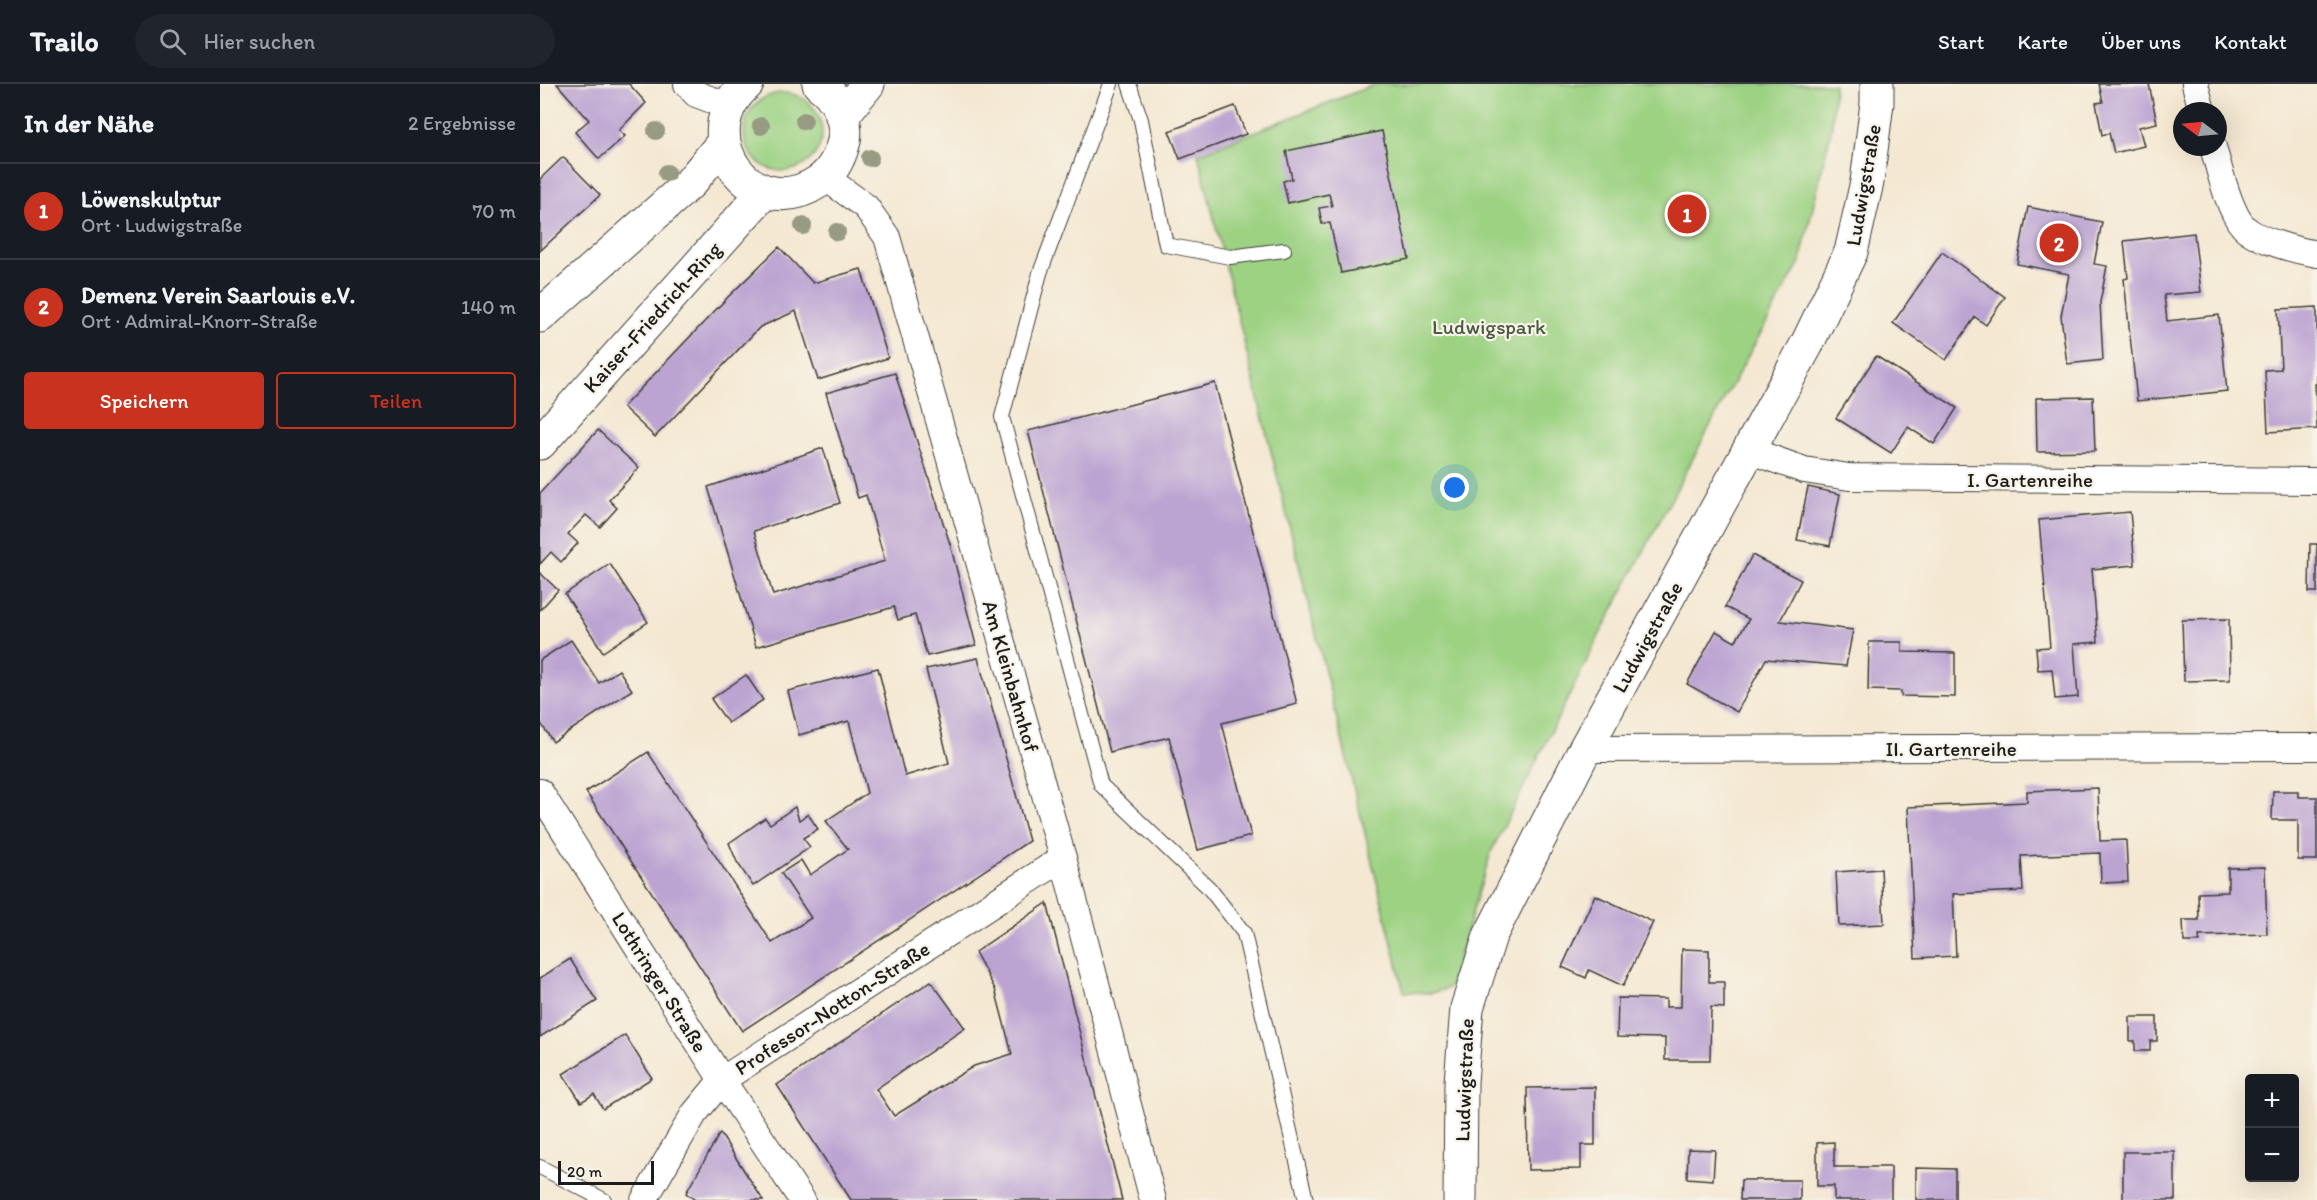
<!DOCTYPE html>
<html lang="de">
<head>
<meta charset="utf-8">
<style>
  :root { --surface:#171b24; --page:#20242c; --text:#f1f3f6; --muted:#9ea1a6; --line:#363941; --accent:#c8321e }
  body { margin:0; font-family:Itim,sans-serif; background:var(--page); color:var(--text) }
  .controls { position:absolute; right:18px; bottom:18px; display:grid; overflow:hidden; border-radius:6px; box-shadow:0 6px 24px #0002 }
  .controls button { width:54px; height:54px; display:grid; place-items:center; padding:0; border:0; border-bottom:2px solid var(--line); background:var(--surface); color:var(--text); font:30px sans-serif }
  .compass { position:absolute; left:1633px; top:18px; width:54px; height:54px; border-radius:50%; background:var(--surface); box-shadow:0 6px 24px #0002; rotate:286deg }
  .scale { position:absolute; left:18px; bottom:15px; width:96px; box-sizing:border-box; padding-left:6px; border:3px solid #1c1c1c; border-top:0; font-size:16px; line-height:21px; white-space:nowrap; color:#1c1c1c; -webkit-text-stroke:4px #f7f3e8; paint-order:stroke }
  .you { position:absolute; left:915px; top:404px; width:21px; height:21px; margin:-15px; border:4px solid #fff; border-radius:50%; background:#1a73e8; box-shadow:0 0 0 9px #1a73e833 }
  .badge { display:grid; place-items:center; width:39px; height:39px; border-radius:50%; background:var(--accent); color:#fff; font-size:20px; font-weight:700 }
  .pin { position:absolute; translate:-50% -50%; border:3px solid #fff; box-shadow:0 2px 6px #0006 }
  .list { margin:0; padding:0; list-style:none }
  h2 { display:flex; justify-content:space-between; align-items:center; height:78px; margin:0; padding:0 24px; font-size:26px }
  h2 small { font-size:20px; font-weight:400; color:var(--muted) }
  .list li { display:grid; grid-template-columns:39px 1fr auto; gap:18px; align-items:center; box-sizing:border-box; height:96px; padding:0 24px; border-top:2px solid var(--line) }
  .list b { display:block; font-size:22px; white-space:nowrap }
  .list p { margin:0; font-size:20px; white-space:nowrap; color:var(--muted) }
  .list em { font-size:20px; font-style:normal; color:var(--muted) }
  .actions { display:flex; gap:12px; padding:18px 24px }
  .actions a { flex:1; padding:14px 0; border:2px solid var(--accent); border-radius:6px; text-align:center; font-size:21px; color:var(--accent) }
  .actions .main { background:var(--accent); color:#fff }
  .icon { flex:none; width:33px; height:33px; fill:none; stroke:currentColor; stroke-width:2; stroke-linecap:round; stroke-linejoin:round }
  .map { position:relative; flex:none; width:1777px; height:1116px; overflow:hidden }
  header { display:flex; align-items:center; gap:36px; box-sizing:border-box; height:84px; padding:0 30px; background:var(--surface); border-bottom:2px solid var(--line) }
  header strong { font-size:28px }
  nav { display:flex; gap:33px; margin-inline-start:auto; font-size:21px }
  .search { width:420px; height:54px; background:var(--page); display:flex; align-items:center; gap:15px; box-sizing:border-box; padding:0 21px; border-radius:33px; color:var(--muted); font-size:22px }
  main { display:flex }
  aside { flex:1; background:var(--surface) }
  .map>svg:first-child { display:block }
  .green { fill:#9dd283; stroke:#5c7750; stroke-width:1.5 }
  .building { fill:#bca4d2 }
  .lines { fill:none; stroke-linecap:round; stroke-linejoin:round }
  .service-casing { stroke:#3c3b37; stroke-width:16 }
  .minor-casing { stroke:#3c3b37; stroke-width:28 }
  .tertiary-casing { stroke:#3c3b37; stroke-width:35 }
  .primary-casing { stroke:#3c3b37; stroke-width:35 }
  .service { stroke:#fff; stroke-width:14 }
  .minor { stroke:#fff; stroke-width:26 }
  .tertiary { stroke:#fff; stroke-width:33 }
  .primary { stroke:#fff; stroke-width:33 }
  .tree { fill:#969b82 }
  .labels { text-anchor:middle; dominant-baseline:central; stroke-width:4.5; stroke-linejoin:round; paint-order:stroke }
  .street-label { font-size:21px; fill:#1c1c1c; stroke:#f7f3e8 }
  .park-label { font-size:21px; fill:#495c40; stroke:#f7f3e8 }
</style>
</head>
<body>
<header>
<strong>Trailo</strong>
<div class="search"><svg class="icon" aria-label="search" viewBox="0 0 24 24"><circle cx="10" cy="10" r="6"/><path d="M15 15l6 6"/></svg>Hier suchen</div>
<nav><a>Start</a><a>Karte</a><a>Über uns</a><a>Kontakt</a></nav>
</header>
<main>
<aside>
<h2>In der Nähe<small>2 Ergebnisse</small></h2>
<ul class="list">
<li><span class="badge">1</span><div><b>Löwenskulptur</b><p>Ort · Ludwigstraße</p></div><em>70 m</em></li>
<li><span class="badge">2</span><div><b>Demenz Verein Saarlouis e.V.</b><p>Ort · Admiral-Knorr-Straße</p></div><em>140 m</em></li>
</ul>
<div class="actions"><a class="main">Speichern</a><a>Teilen</a></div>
</aside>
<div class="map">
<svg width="1777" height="1116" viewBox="0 0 1777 1116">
  <rect width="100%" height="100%" fill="#f7f3e8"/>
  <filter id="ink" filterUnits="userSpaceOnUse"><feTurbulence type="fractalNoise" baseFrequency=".0167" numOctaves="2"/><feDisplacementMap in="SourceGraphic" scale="12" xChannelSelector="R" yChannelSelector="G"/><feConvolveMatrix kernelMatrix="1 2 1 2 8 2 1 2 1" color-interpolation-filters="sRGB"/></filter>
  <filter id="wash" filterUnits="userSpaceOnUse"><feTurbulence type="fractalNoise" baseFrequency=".008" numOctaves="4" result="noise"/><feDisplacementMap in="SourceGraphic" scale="24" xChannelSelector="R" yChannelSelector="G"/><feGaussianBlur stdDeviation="1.35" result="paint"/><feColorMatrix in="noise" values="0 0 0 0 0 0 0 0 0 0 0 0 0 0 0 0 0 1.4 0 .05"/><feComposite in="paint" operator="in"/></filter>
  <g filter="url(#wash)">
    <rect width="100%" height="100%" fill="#f4e8d2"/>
    <g class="green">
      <path d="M836,0H1294L1292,42L1260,178L1187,310L1062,546L951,768L909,904L892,909L864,908L658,70Z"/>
      <circle cx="243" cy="48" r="39"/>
    </g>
    <g id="blocks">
      <g class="building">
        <path d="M17,0H89L106,19L79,46L85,52L59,75L35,48L49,36Z"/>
        <path d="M1559,0H1609L1617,39L1599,43L1604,62L1574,69L1569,49L1562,51L1556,19L1563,18Z"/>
        <path d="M695,22L706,50L640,75L629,47Z"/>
        <path d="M842,47L869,175L801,189L790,139L782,140L779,124L792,122L789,110L748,119L743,97L752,95L746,67Z"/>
        <path d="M23,73L60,111L0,167V95Z"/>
        <path d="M1488,123L1562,138L1554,180L1567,182L1560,218L1563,276L1527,280L1521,232L1529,190L1477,180Z"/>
        <path d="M1654,149L1661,208L1624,211L1627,237L1679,231L1687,307L1597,317L1584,195L1588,194L1584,157Z"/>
        <path d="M239,163L273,199L321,185L348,274L278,296L256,227L220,243L115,353L83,323L188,213Z"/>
        <path d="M1402,168L1465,213L1446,241L1435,233L1406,276L1353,239Z"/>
        <path d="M1777,223V300H1775L1777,345L1728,348L1725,286L1741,285L1738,225Z"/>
        <path d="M1336,272L1417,324L1394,360L1368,343L1351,369L1296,334Z"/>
        <path d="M355,289L410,460L436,561L387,572L375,531L358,536L354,523L216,563L168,403L283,364L300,419L214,447L233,511L345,477L326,411L318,414L286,309Z"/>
        <path d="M675,299L757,620L682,639L711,752L658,766L629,653L570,668L488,347Z"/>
        <path d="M1553,313L1555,367L1497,368L1496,314Z"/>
        <path d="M58,346L99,384L69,416L77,424L60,443L46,431L28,450L38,459L21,478L11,468L0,480V409Z"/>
        <path d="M1268,403L1300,410L1290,462L1257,456Z"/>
        <path d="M1590,428L1595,481L1552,485L1558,558L1534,560L1538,613L1515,615L1512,585L1498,586L1496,564L1510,563L1499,436Z"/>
        <path d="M1770,460H1777V508H1769Z"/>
        <path d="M1212,471L1261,496L1240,537L1313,546L1306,582L1226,575L1197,628L1147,600L1176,547L1195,558L1209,535L1185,523Z"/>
        <path d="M70,480L108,538L63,568L25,510Z"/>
        <path d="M0,489L18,506L0,526Z"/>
        <path d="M1689,535L1690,596L1644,597L1642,536Z"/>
        <path d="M31,556L59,599L79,586L92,606L13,658L0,638V576Z"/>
        <path d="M1329,558H1362V568L1415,569V613L1361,612V607L1328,606Z"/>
        <path d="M438,574L489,757L202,947L46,708L108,668L232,859L271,834L241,789L261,776L270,791L308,765L286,737L327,709L309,637L259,651L248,607L338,584L365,692L409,679L386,585Z"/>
        <path d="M206,591L223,616L188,639L171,615Z"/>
        <path d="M1558,704L1560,757L1586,756L1588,798L1561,799L1560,769L1481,772L1483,807L1413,810L1416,872L1375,874L1368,723L1487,718V707Z"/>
        <path d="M1733,707H1758V713H1777V776H1758V736H1732Z"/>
        <path d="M255,723L259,736L268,730L278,745L263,754L270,763L213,802L197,778L189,759L225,734L230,740Z"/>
        <path d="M1725,783L1727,850L1659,852L1660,858H1644L1643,836H1659L1658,809L1688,808V784Z"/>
        <path d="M1341,785L1344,840L1299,842L1296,788Z"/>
        <path d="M1055,811L1113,838L1083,902L1049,886L1046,894L1022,883Z"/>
        <path d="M507,819L582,1116H311L237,1001L391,897L425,944L336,1005L354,1032L434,982L472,970L455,905L435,868Z"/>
        <path d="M1142,865L1169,866V898H1184V924L1171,923L1170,976H1125V954L1077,953L1078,914L1126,915V923H1141Z"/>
        <path d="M30,875L57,917L0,953V894Z"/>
        <path d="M1590,933H1617V957H1610V967H1595V957H1590Z"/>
        <path d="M85,951L112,994L63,1025L54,1010L41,1018L23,990Z"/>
        <path d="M1055,1003V1061H1041V1085L988,1086L987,1004Z"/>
        <path d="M180,1049L223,1116H155L146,1109Z"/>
        <path d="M1294,1058V1083H1351V1116H1294V1102H1277V1059Z"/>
        <path d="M1148,1065L1175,1066L1173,1096L1147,1094Z"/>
        <rect x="1583" y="1068" width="52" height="48"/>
        <path d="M1376,1084L1415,1085V1116H1376Z"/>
        <path d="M1201,1096H1260V1116H1200Z"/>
      </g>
    </g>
  </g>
  <g filter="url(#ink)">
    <use href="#blocks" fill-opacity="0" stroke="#3c3b37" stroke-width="1.5"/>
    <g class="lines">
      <g class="service-casing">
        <g id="service">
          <path d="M571,0L500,189L462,333L561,701L669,804L704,849L766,1116"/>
          <path d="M589,0L601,36L626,161L690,173L744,166"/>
          <path d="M0,1083L64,1116"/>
        </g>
      </g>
      <g class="minor-casing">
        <g id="minor">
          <path d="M147,0L156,10L188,22"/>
          <path d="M1655,0L1662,27"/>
          <path d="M1673,63C1679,84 1689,127 1703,142C1715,156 1759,167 1777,170"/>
          <path d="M285,93L326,123L347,153L523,774L613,1116"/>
          <path d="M1208,366L1264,386L1309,393L1777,397"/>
          <path d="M1045,665L1777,663"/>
          <path d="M0,708L182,996L262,1116"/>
          <path d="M104,1116L154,1030L182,996L523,774"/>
        </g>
      </g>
      <g class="tertiary-casing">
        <g id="tertiary">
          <path d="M207,0C147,51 212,142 278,98C292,89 300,73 304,57C308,35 296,12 279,0"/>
          <path d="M302,32L328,0"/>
          <path d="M0,232L150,99L183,59"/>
          <path d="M0,359L225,107"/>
        </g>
      </g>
      <g class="primary-casing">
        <path id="primary" d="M920,1116L921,998L927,924L950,852L1045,665L1267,260L1311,168L1327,98L1337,19V0"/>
      </g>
      <use href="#service" class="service"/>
      <use href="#minor" class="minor"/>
      <use href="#tertiary" class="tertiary"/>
      <use href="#primary" class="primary"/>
    </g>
    <g class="tree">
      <circle cx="264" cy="37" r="9"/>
      <circle cx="221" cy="42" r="9"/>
      <circle cx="116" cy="47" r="9"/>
      <circle cx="330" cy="74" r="9"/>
      <circle cx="127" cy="89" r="9"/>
      <circle cx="263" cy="142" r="9"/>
      <circle cx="297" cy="148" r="9"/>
    </g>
  </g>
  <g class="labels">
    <g class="street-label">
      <text transform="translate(1323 101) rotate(-80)">Ludwigstraße</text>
      <text transform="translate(112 233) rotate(-48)">Kaiser-Friedrich-Ring</text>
      <text x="1490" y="395">I. Gartenreihe</text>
      <text transform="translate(1107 553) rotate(-61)">Ludwigstraße</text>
      <text transform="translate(471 592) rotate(74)">Am Kleinbahnhof</text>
      <text x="1411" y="664">II. Gartenreihe</text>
      <text transform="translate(120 898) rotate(58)">Lothringer Straße</text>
      <text transform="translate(292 924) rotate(-33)">Professor-Notton-Straße</text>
      <text transform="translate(924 996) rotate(-88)">Ludwigstraße</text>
    </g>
    <g class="park-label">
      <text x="949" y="242">Ludwigspark</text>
    </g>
  </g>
</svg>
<div class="controls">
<button>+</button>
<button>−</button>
</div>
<svg class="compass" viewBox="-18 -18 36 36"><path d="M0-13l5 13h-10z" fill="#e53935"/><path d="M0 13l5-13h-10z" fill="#9ea1a6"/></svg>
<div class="scale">20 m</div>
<div class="you"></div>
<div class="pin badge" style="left:1147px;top:130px">1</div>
<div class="pin badge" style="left:1519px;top:159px">2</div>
</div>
</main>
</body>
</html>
